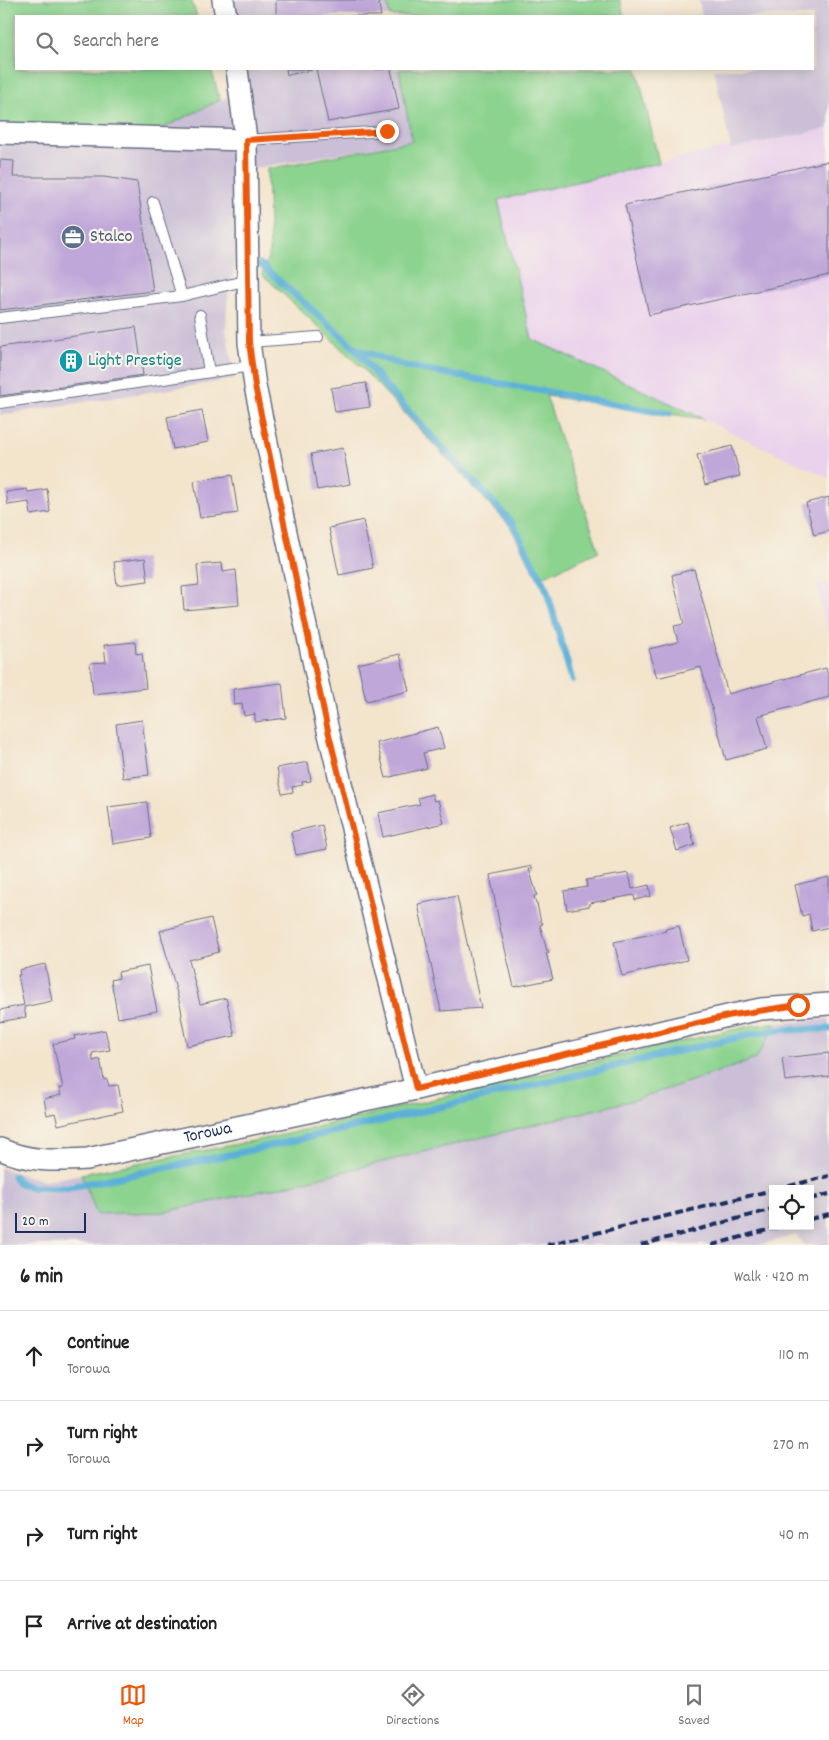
<!DOCTYPE html>
<html lang="en">
<head>
<meta charset="utf-8">
<style>
  :root { --surface:#fff; --page:#f6f6f6; --text:#222; --muted:#767676; --line:#e0e0e0; --accent:#ea580c }
  body { margin:0; font-family:Dekko,sans-serif; background:var(--page); color:var(--text) }
  .controls { position:absolute; right:15px; bottom:15px; display:grid; overflow:hidden; border-radius:0px; box-shadow:0 2px 12px #0003 }
  .controls button { width:45px; height:45px; display:grid; place-items:center; padding:0; border:0; border-bottom:1px solid var(--line); background:var(--surface); color:var(--text); font:25px sans-serif }
  .scale { position:absolute; left:15px; bottom:12px; width:71px; box-sizing:border-box; padding-left:5px; border:2px solid #1b2f5e; border-top:0; font-size:14px; line-height:18px; white-space:nowrap; color:#1b2f5e; -webkit-text-stroke:4px #f7f3e8; paint-order:stroke }
  .stop { position:absolute; width:15px; height:15px; margin:-11px; border:4px solid #ea580c; border-radius:50%; background:#fff }
  .stop.end { background:#ea580c; border-color:#fff; box-shadow:0 1px 5px #0008 }
  .list { margin:0; padding:0; list-style:none }
  h2 { display:flex; justify-content:space-between; align-items:center; height:65px; margin:0; padding:0 20px; font-size:21px }
  h2 small { font-size:16px; font-weight:400; color:var(--muted) }
  .list li { display:grid; grid-template-columns:32px 1fr auto; gap:15px; align-items:center; box-sizing:border-box; height:90px; padding:0 20px; border-top:1px solid var(--line) }
  .list b { display:block; font-size:19px; white-space:nowrap }
  .list p { margin:0; font-size:16px; white-space:nowrap; color:var(--muted) }
  .list em { font-size:16px; font-style:normal; color:var(--muted) }
  .icon { flex:none; width:28px; height:28px; fill:none; stroke:currentColor; stroke-width:2; stroke-linecap:round; stroke-linejoin:round }
  .map { position:relative; flex:none; width:829px; height:1245px; overflow:hidden }
  .search { position:absolute; background:var(--surface); box-shadow:0 2px 12px #0003; left:15px; right:15px; top:15px; height:55px; display:flex; align-items:center; gap:12px; box-sizing:border-box; padding:0 18px; border-radius:0px; color:var(--muted); font-size:19px }
  .sheet { height:425px; background:var(--surface) }
  nav { display:flex; justify-content:space-around; align-items:center; box-sizing:border-box; height:70px; border-top:1px solid var(--line); background:var(--surface); font-size:14px; color:var(--muted) }
  nav a { display:grid; justify-items:center; gap:2px }
  nav .on { color:var(--accent) }
  .map>svg:first-child { display:block }
  .built { fill:#ead1ec }
  .industrial { fill:#cabfd6; fill-rule:evenodd }
  .green { fill:#8bd38e; stroke:#538176 }
  .lines { fill:none; stroke-linecap:round; stroke-linejoin:round }
  .stream { stroke:#5cb0d8; stroke-width:7 }
  .building { fill:#c0a7d9 }
  .service-casing { stroke:#676e84; stroke-width:12 }
  .minor-casing { stroke:#676e84; stroke-width:24 }
  .service { stroke:#fff; stroke-width:10 }
  .minor { stroke:#fff; stroke-width:21 }
  .rail { stroke:#1b2f5e; stroke-width:4; stroke-dasharray:8 4; stroke-linecap:butt }
  .route { stroke:#ea580c; stroke-width:6 }
  .labels { text-anchor:middle; dominant-baseline:central; stroke-width:4.5; stroke-linejoin:round; paint-order:stroke }
  .service-label { font-size:18px; fill:#4e5e75; stroke:#f7f3e8; text-anchor:start }
  .culture-label { font-size:18px; fill:#0d838f; stroke:#f7f3e8; text-anchor:start }
  .street-label { font-size:18px; fill:#1b2f5e; stroke:#f7f3e8 }
</style>
</head>
<body>
<div class="map">
<svg width="829" height="1245" viewBox="0 0 829 1245">
  <rect width="100%" height="100%" fill="#f7f3e8"/>
  <filter id="ink" filterUnits="userSpaceOnUse"><feTurbulence type="fractalNoise" baseFrequency=".02" numOctaves="2"/><feDisplacementMap in="SourceGraphic" scale="10" xChannelSelector="R" yChannelSelector="G"/><feConvolveMatrix kernelMatrix="1 2 1 2 8 2 1 2 1" color-interpolation-filters="sRGB"/></filter>
  <filter id="wash" filterUnits="userSpaceOnUse"><feTurbulence type="fractalNoise" baseFrequency=".0096" numOctaves="4" result="noise"/><feDisplacementMap in="SourceGraphic" scale="20" xChannelSelector="R" yChannelSelector="G"/><feGaussianBlur stdDeviation="1.12" result="paint"/><feColorMatrix in="noise" values="0 0 0 0 0 0 0 0 0 0 0 0 0 0 0 0 0 1.4 0 .05"/><feComposite in="paint" operator="in"/></filter>
  <g filter="url(#wash)">
    <rect width="100%" height="100%" fill="#f3e4cc"/>
    <g class="built">
      <path d="M829,124V478L532,339L498,199Z"/>
      <path d="M829,583V636L816,585Z"/>
    </g>
    <g class="industrial">
      <path d="M231,0H387L390,16H233Z"/>
      <path d="M699,0H829V128L731,149L714,69H813V16H702Z"/>
      <path d="M242,69H399L412,141L243,170L251,225L236,256L227,304L226,331L235,379L0,415V140L128,145L220,100L245,92Z"/>
      <path d="M829,1019V1245H805L796,1235L759,1245H0V1168L45,1181L274,1137L664,1045L755,1025ZM773,1189H810V1226H773Z"/>
    </g>
    <g class="green">
      <path d="M0,0H191L197,16H16V69H211L220,100L128,145L0,140Z"/>
      <path d="M387,0H620L624,16H390Z"/>
      <path d="M399,69H637L659,163L498,200L532,339L704,419L546,396L599,551L538,579L510,526L362,368L262,274L270,252L267,169L412,141Z"/>
      <path d="M776,1024L756,1059L638,1099L289,1185L163,1212L97,1214L81,1174L274,1137L664,1045L755,1025Z"/>
    </g>
    <g class="lines">
      <g class="stream">
        <path d="M260,264L354,347L385,386L512,523L546,588L572,680"/>
        <path d="M354,348L404,366L669,414"/>
        <path d="M14,1176L18,1182L30,1187L65,1188L238,1153L380,1121L752,1034L780,1030L829,1029"/>
      </g>
    </g>
    <g id="blocks">
      <g class="building">
        <path d="M276,0H378L381,16H276Z"/>
        <path d="M286,69H311L312,70L287,75Z"/>
        <path d="M316,69H391L399,109L328,122Z"/>
        <path d="M0,160L14,161L13,177H104L137,182L153,291L0,310Z"/>
        <path d="M829,161V275L649,315L625,205Z"/>
        <path d="M136,327L143,375L0,396V347Z"/>
        <path d="M366,383L370,407L335,412L331,388Z"/>
        <path d="M202,410L208,442L173,449L167,417Z"/>
        <path d="M732,446L740,476L705,485L697,455Z"/>
        <path d="M343,448L350,484L317,490L311,454Z"/>
        <path d="M232,475L238,513L200,518L194,481Z"/>
        <path d="M27,489L28,492L47,489L50,512L31,515L29,502L8,505L6,492Z"/>
        <path d="M829,497V531L814,535L806,503Z"/>
        <path d="M363,520L373,568L339,575L329,528Z"/>
        <path d="M145,558L148,581L117,585L114,562Z"/>
        <path d="M222,563L223,572L236,570L239,605L184,610L182,587L199,585L197,565Z"/>
        <path d="M694,569L728,694L826,668L829,678V697L758,716L767,749L726,760L701,667L657,678L649,649L678,642L674,626L684,624L672,575Z"/>
        <path d="M135,642L136,654L142,653L146,688L93,694L90,663L106,662L104,645Z"/>
        <path d="M400,654L409,691L366,701L358,664Z"/>
        <path d="M282,683L286,718L255,722V714L244,716L242,704L234,705L233,689Z"/>
        <path d="M142,720L149,775L123,778L116,724Z"/>
        <path d="M438,727L444,748L423,753L427,768L386,778L377,743Z"/>
        <path d="M308,762L311,781L302,782L303,785L292,787L293,792L282,794L277,768Z"/>
        <path d="M432,794L434,801L438,800L444,823L383,837L378,813L420,804L418,798Z"/>
        <path d="M147,802L151,838L113,844L108,807Z"/>
        <path d="M688,822L695,845L677,851L670,828Z"/>
        <path d="M322,825L327,849L296,855L291,832Z"/>
        <path d="M532,866V868L529,869L537,895L534,896L536,904H537L541,922H542L543,924L540,925L547,951L548,950L549,953H546L553,979L514,987L501,932L490,875Z"/>
        <path d="M629,873L632,889L649,885L651,896L635,900L634,895L590,903V906L567,910L564,891L587,887L586,880Z"/>
        <path d="M829,877V927L812,931L809,914L802,916L795,885Z"/>
        <path d="M457,896L481,1008L441,1011L418,904Z"/>
        <path d="M211,918L219,952L189,960L200,1004L226,998L235,1036L187,1046L181,1016L182,1015L181,1008L160,931Z"/>
        <path d="M679,926L687,960L622,976L614,942L666,931L665,929Z"/>
        <path d="M45,964L52,1001L24,1007L26,1017L0,1022V1010L24,1005L18,975H20L19,970Z"/>
        <path d="M148,966L157,1011L118,1018L111,980L119,978L118,972Z"/>
        <path d="M105,1030L110,1050L92,1053L93,1061L100,1059L104,1080L107,1079L109,1086L118,1085L123,1111L58,1125L55,1113L47,1115L44,1099L61,1095L59,1088H63L53,1044L75,1039L74,1036Z"/>
        <path d="M829,1053V1076L785,1081L782,1058Z"/>
      </g>
    </g>
  </g>
  <g filter="url(#ink)">
    <use href="#blocks" fill-opacity="0" stroke="#676e84" stroke-width="1"/>
    <g class="lines">
      <g class="service-casing">
        <g id="service">
          <path d="M246,140L387,131"/>
          <path d="M182,296L248,280"/>
          <path d="M200,315L209,372"/>
          <path d="M0,318L182,296L153,202"/>
          <path d="M249,342L318,337"/>
          <path d="M0,403L252,366"/>
        </g>
      </g>
      <g class="minor-casing">
        <g id="minor">
          <path d="M223,0L226,16"/>
          <path d="M237,69L246,140L249,342L255,386L327,726L416,1089"/>
          <path d="M0,133L246,140"/>
          <path id="s1" d="M0,1149C29,1162 55,1161 87,1159L416,1089L732,1015L761,1009L829,1004"/>
        </g>
      </g>
      <use href="#service" class="service"/>
      <use href="#minor" class="minor"/>
      <g class="rail">
        <path d="M777,1189L829,1176"/>
        <path d="M810,1199L829,1194"/>
        <path d="M810,1219L829,1214"/>
        <path d="M547,1245L773,1190"/>
        <path d="M641,1245L773,1209"/>
        <path d="M712,1245L782,1226"/>
      </g>
    </g>
  </g>
  <g class="lines" filter="url(#ink)">
    <path class="route" d="M387,131L246,140L249,342L255,386L327,726L416,1089L732,1015L798,1005"/>
  </g>
  <defs>
    <g id="office-disc" transform="scale(1.25)"><circle r="9.5" fill="#5c6f8a" stroke="#f7f3e8"/><path d="M-6-3h4V-5.5h4V-3h4V5H-6ZM-1-4.5V-3h2v-1.5ZM-6 0V1H6V0Z" fill="#fff"/></g>
    <g id="building-disc" transform="scale(1.25)"><circle r="9.5" fill="#0f9aa8" stroke="#f7f3e8"/><path d="M-4-6H4V6H1V3H-1V6H-4ZM-2.5-4.3h1.7v1.8h-1.7ZM.8-4.3h1.7v1.8H.8ZM-2.5-1h1.7V.8h-1.7ZM.8-1h1.7V.8H.8Z" fill="#fff"/></g>
  </defs>
  <g fill-rule="evenodd">
    <use href="#office-disc" x="73" y="237"/>
    <use href="#building-disc" x="71" y="361"/>
  </g>
  <g class="labels">
    <g class="service-label">
      <text x="90" y="237">Stalco</text>
    </g>
    <g class="culture-label">
      <text x="88" y="361">Light Prestige</text>
    </g>
    <g class="street-label">
      <text stroke="none"><textPath href="#s1" startOffset="212">Torowa</textPath></text>
    </g>
  </g>
</svg>
<div class="controls">
<button><svg class="icon" aria-label="locate" viewBox="0 0 24 24"><circle cx="12" cy="12" r="6"/><path d="M12 2v4M12 18v4M2 12h4M18 12h4"/></svg></button>
</div>
<div class="scale">20 m</div>
<div class="stop" style="left:798px;top:1005px"></div>
<div class="stop end" style="left:387px;top:131px"></div>
<div class="search"><svg class="icon" aria-label="search" viewBox="0 0 24 24"><circle cx="10" cy="10" r="6"/><path d="M15 15l6 6"/></svg>Search here</div>
</div>
<section class="sheet">
<h2>6 min<small>Walk · 420 m</small></h2>
<ul class="list">
<li><svg class="icon" aria-label="ahead" viewBox="0 0 24 24"><path d="M12 20V5M6 11l6-6 6 6"/></svg><div><b>Continue</b><p>Torowa</p></div><em>110 m</em></li>
<li><svg class="icon" aria-label="right" viewBox="0 0 24 24"><path d="M7 20v-9h11M14 6l5 5-5 5"/></svg><div><b>Turn right</b><p>Torowa</p></div><em>270 m</em></li>
<li><svg class="icon" aria-label="right" viewBox="0 0 24 24"><path d="M7 20v-9h11M14 6l5 5-5 5"/></svg><div><b>Turn right</b></div><em>40 m</em></li>
<li><svg class="icon" aria-label="arrive" viewBox="0 0 24 24"><path d="M6 21V4h12l-3 4 3 4H6"/></svg><div><b>Arrive at destination</b></div></li>
</ul>
</section>
<nav>
<a class="on"><svg class="icon" aria-label="map" viewBox="0 0 24 24"><path d="M3 6l6-2 6 2 6-2v14l-6 2-6-2-6 2zM9 4v14M15 6v14"/></svg>Map</a>
<a><svg class="icon" aria-label="directions" viewBox="0 0 24 24"><path d="M12 3l9 9-9 9-9-9zM9 14v-3h6M13 9l2 2-2 2"/></svg>Directions</a>
<a><svg class="icon" aria-label="saved" viewBox="0 0 24 24"><path d="M7 4h10v16l-5-4-5 4z"/></svg>Saved</a>
</nav>
</body>
</html>
